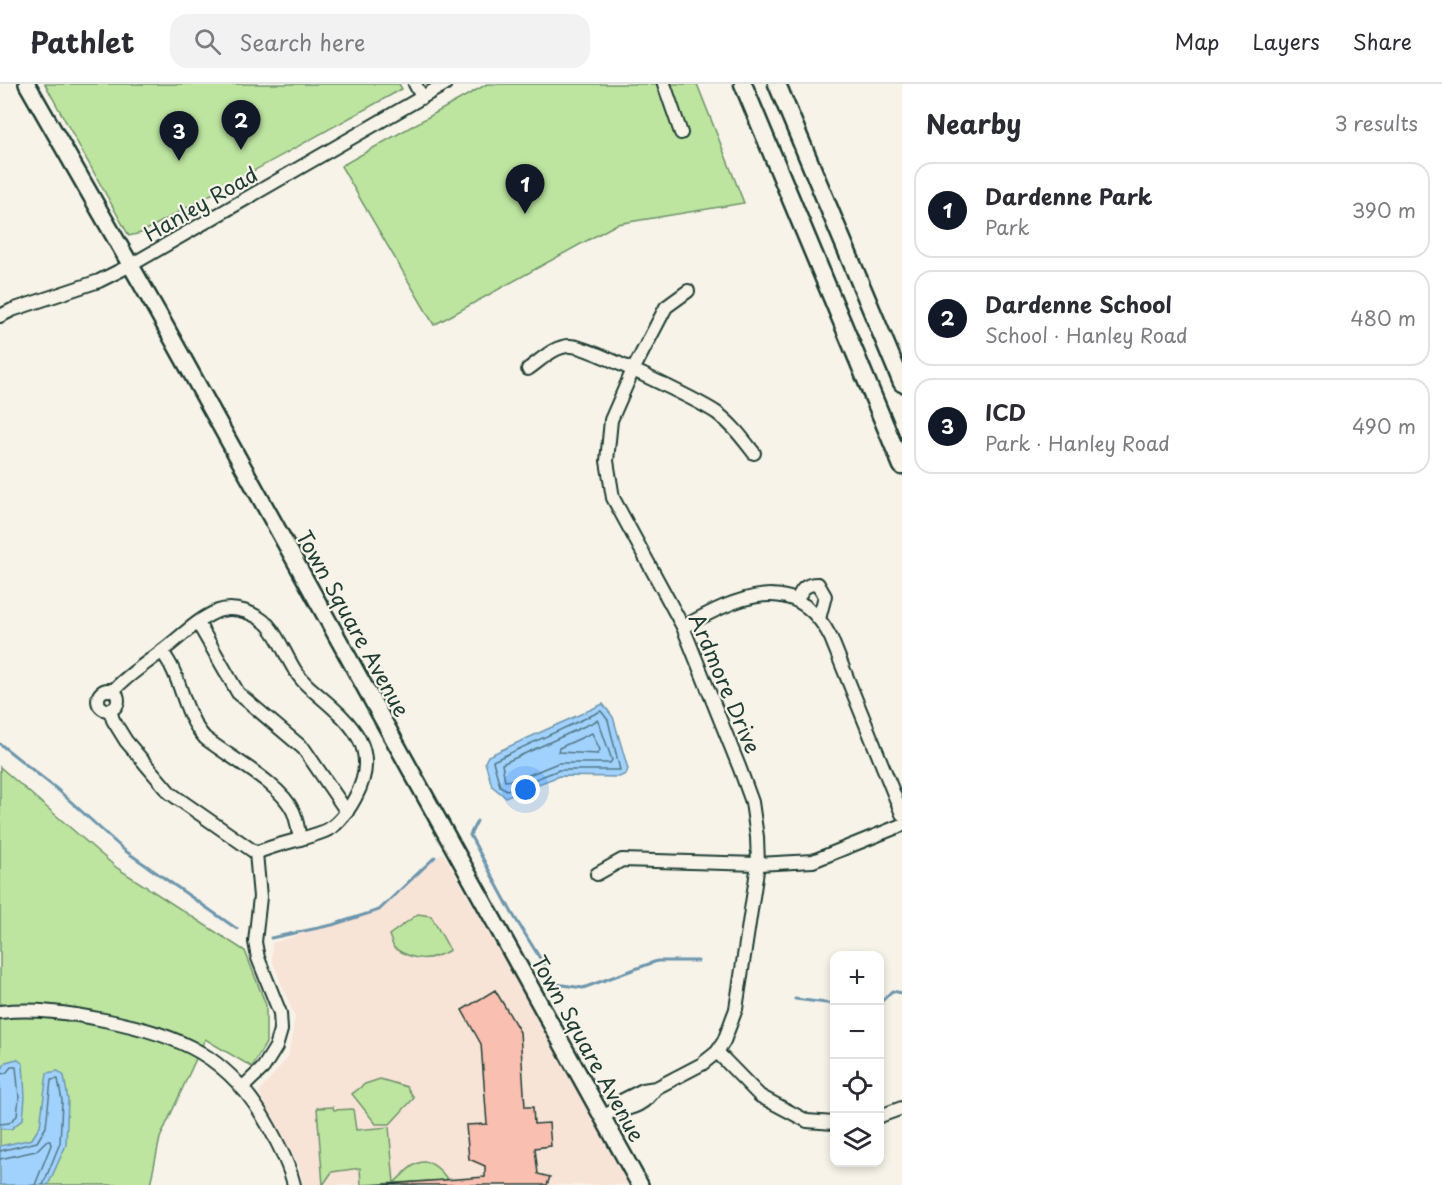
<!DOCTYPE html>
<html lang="en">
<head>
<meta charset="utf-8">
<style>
  :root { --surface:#fff; --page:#f2f2f3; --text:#2b2b33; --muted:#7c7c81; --line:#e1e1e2; --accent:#111827 }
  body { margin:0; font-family:"Playpen Sans",sans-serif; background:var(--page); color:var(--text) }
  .controls { position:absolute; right:18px; bottom:18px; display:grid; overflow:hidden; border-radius:12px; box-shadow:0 3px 9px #0003 }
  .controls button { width:54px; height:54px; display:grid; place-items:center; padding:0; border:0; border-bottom:2px solid var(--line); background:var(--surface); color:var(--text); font:30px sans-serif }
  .you { position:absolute; left:526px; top:706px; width:21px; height:21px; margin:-15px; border:4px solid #fff; border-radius:50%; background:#1a73e8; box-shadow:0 0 0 9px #1a73e833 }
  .badge { display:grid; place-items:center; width:39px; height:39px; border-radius:50%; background:var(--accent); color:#fff; font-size:20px; font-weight:700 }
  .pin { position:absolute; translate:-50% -50px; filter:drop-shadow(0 2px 3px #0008) }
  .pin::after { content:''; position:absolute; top:32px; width:21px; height:18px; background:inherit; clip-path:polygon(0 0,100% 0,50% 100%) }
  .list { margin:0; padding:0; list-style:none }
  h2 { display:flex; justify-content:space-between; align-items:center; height:78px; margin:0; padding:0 24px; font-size:26px }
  h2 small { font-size:20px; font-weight:400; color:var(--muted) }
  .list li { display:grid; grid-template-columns:39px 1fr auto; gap:18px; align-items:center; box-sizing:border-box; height:96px; margin:0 12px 12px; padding:0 12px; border:2px solid var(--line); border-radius:18px }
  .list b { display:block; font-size:22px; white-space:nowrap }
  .list p { margin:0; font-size:20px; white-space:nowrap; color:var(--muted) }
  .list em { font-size:20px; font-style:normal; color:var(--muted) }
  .icon { flex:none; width:33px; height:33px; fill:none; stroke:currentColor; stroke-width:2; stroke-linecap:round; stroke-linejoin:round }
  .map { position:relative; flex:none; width:902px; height:1101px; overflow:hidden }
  header { display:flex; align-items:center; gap:36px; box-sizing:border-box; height:84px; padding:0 30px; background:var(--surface); border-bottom:2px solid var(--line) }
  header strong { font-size:28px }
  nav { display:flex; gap:33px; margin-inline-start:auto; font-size:21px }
  .search { width:420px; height:54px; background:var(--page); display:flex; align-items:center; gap:15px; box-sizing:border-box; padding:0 21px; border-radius:18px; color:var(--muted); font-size:22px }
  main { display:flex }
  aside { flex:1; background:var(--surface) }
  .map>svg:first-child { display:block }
  .built { fill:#f8e3d7 }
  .green { fill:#bde5a0; stroke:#6e916a; stroke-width:1.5 }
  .water { fill:#a1d1fd; stroke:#6d96ad; stroke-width:1.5 }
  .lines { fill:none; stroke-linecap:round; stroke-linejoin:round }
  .shore { stroke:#537884; stroke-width:1.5 }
  .stream { stroke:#6d96ad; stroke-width:3 }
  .building { fill:#f9bfb0; stroke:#1f3d34; stroke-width:1.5 }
  .minor-casing { stroke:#1f3d34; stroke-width:16 }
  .major-casing { stroke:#1f3d34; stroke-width:20 }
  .highway-casing { stroke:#1f3d34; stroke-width:21 }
  .minor { stroke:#f7f3e8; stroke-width:12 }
  .major { stroke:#f7f3e8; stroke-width:15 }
  .highway { stroke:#f7f3e8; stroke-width:16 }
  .labels { text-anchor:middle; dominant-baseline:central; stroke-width:4.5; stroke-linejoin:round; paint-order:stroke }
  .street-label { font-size:21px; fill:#1f3d34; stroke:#f7f3e8 }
</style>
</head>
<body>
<header>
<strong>Pathlet</strong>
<div class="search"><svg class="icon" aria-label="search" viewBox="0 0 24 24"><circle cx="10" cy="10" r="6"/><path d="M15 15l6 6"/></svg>Search here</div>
<nav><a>Map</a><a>Layers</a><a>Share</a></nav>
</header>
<main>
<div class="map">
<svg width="902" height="1101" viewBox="0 0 902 1101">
  <rect width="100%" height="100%" fill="#f7f3e8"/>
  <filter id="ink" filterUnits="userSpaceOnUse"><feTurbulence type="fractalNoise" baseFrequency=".0167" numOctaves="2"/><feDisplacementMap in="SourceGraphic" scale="12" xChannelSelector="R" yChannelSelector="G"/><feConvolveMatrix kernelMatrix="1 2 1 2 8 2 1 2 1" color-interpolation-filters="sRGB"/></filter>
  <g filter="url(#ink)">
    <path class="built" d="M443,769L598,1037L631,1101H303L299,1083L259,1008L288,973L295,934L272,876V859L379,826L395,814L417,789Z"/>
    <g class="green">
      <path d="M45,0H399L402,5L141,149L129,152Z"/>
      <path d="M487,0H697L744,119L617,140L434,241L341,82Z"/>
      <path d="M0,683L117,784L245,867L266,921V959L252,983L205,955L160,1054L150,1101H0Z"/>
      <path d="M418,830L431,832L450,866C429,878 414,877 394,864L389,851Z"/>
      <path d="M380,995L407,1003L414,1014L390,1040H376L352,1010L365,1000Z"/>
      <path d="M333,1023L334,1026L353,1025L356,1046L389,1043L394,1099C414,1079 426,1065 448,1096L361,1101L360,1084L332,1088L323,1101L317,1024Z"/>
    </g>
    <g class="water">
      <path d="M603,620L613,633L628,685L626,690L619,693L559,692L505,713L492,702L485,678L488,672Z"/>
      <path d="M17,975L23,980L25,1013L23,1035L11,1045H0V989L6,978Z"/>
      <path d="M58,987L64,992L68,1016L66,1061L48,1101H0V1062L32,1055L40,1042L47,989Z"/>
    </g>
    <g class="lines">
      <g class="shore">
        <path d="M601,627L608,636L620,686H559L507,706L500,702L493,677Z"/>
        <path d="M598,636L612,676L610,679H558L519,695L505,697L502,680Z"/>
        <path d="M592,649L600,666L598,670L558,668L559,664Z"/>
        <path d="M0,990L6,989L11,983H16L19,1013L17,1032L9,1039L0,1040"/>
        <path d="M0,1067L37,1058L46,1043L51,996L58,995L62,1017L60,1059L43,1101"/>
        <path d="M0,1075L36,1067L46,1057H50L51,1061L35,1101"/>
      </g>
      <g class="stream">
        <path d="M0,660L58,706L124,766L237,845"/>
        <path d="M477,737L470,751L512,829L556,900L583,904L657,877H698"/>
        <path d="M271,854L332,841L379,826L435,773"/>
        <path d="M795,915L834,920"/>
        <path d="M880,919L892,907L902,909"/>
      </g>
    </g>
    <path class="building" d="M495,906L520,948L525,1023H533L534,1040L549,1039L551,1062L535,1064L538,1090L550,1093L547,1101H375L485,1093V1082L469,1075L466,1041L487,1040L481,960L462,926Z"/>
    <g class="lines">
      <g class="minor-casing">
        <g id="minor">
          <path d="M415,0L422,13"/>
          <path d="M664,0L681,49"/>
          <path d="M0,232L12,226L99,197L131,181L445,0"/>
          <path d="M528,285C541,276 555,261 571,262C588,262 699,317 717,329C732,340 743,355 754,369"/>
          <path d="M797,516C802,505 805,500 818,500L825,512L819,535"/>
          <path d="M198,539L238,609L304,665L347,728"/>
          <path d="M683,543C736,514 795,484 831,554L902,730"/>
          <path d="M162,568C183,594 182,629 205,654C230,674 280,699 293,727C297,735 298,746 300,755"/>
          <circle cx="108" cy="616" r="10"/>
          <path d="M113,607C127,591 146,580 162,567C180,554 197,535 218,527C234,521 256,529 268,541C284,559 289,585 308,602C343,633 385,660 355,714C348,727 339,741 325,747C303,756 278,759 256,769"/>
          <path d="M110,626L113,636L126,657L170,709L256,769L260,813L255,858L258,874L280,929L281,946L276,963L263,984L243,1003"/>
          <path d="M597,790L622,776L758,780L813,777L902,741"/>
          <path d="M0,928C35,924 69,929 104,936C180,951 230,972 269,1043C279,1061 289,1080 294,1101"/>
          <path d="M717,968L760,1012L807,1037L834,1039"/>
          <path d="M615,1026C633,1026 646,1019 656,1004"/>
          <path d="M604,1032L615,1026L623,1016L643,1006L656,1004L702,980L717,968L724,957L736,925L758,780L757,753L752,718L740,685L683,543L613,414L607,377L611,336L632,288L666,223L688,207"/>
          <path d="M880,1032L902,1024"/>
        </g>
      </g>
      <g class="major-casing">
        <path id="major" d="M27,0L158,229L640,1101"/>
      </g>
      <g class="highway-casing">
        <g id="highway">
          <path d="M743,0L902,382"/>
          <path d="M777,0L902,299"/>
        </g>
      </g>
      <use href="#minor" class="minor"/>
      <use href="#major" class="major"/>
      <use href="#highway" class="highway"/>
    </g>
  </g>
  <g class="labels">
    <g class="street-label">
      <text transform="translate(200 119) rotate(-30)">Hanley Road</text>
      <text transform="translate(354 539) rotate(61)">Town Square Avenue</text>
      <text transform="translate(726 599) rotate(67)">Ardmore Drive</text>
      <text transform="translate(589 964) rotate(61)">Town Square Avenue</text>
    </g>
  </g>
</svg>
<div class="controls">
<button>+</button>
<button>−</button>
<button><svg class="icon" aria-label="locate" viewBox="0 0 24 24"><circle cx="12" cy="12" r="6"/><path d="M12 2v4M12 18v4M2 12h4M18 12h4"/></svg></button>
<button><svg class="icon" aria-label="layers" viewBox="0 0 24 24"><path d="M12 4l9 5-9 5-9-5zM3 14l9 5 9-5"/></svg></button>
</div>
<div class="you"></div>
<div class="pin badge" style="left:525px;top:130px">1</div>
<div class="pin badge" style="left:241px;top:66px">2</div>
<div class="pin badge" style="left:179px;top:77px">3</div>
</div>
<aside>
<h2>Nearby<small>3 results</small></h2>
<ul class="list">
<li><span class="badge">1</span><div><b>Dardenne Park</b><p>Park</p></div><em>390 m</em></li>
<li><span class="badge">2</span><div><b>Dardenne School</b><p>School · Hanley Road</p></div><em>480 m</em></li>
<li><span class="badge">3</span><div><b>ICD</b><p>Park · Hanley Road</p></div><em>490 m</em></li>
</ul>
</aside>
</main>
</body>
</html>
